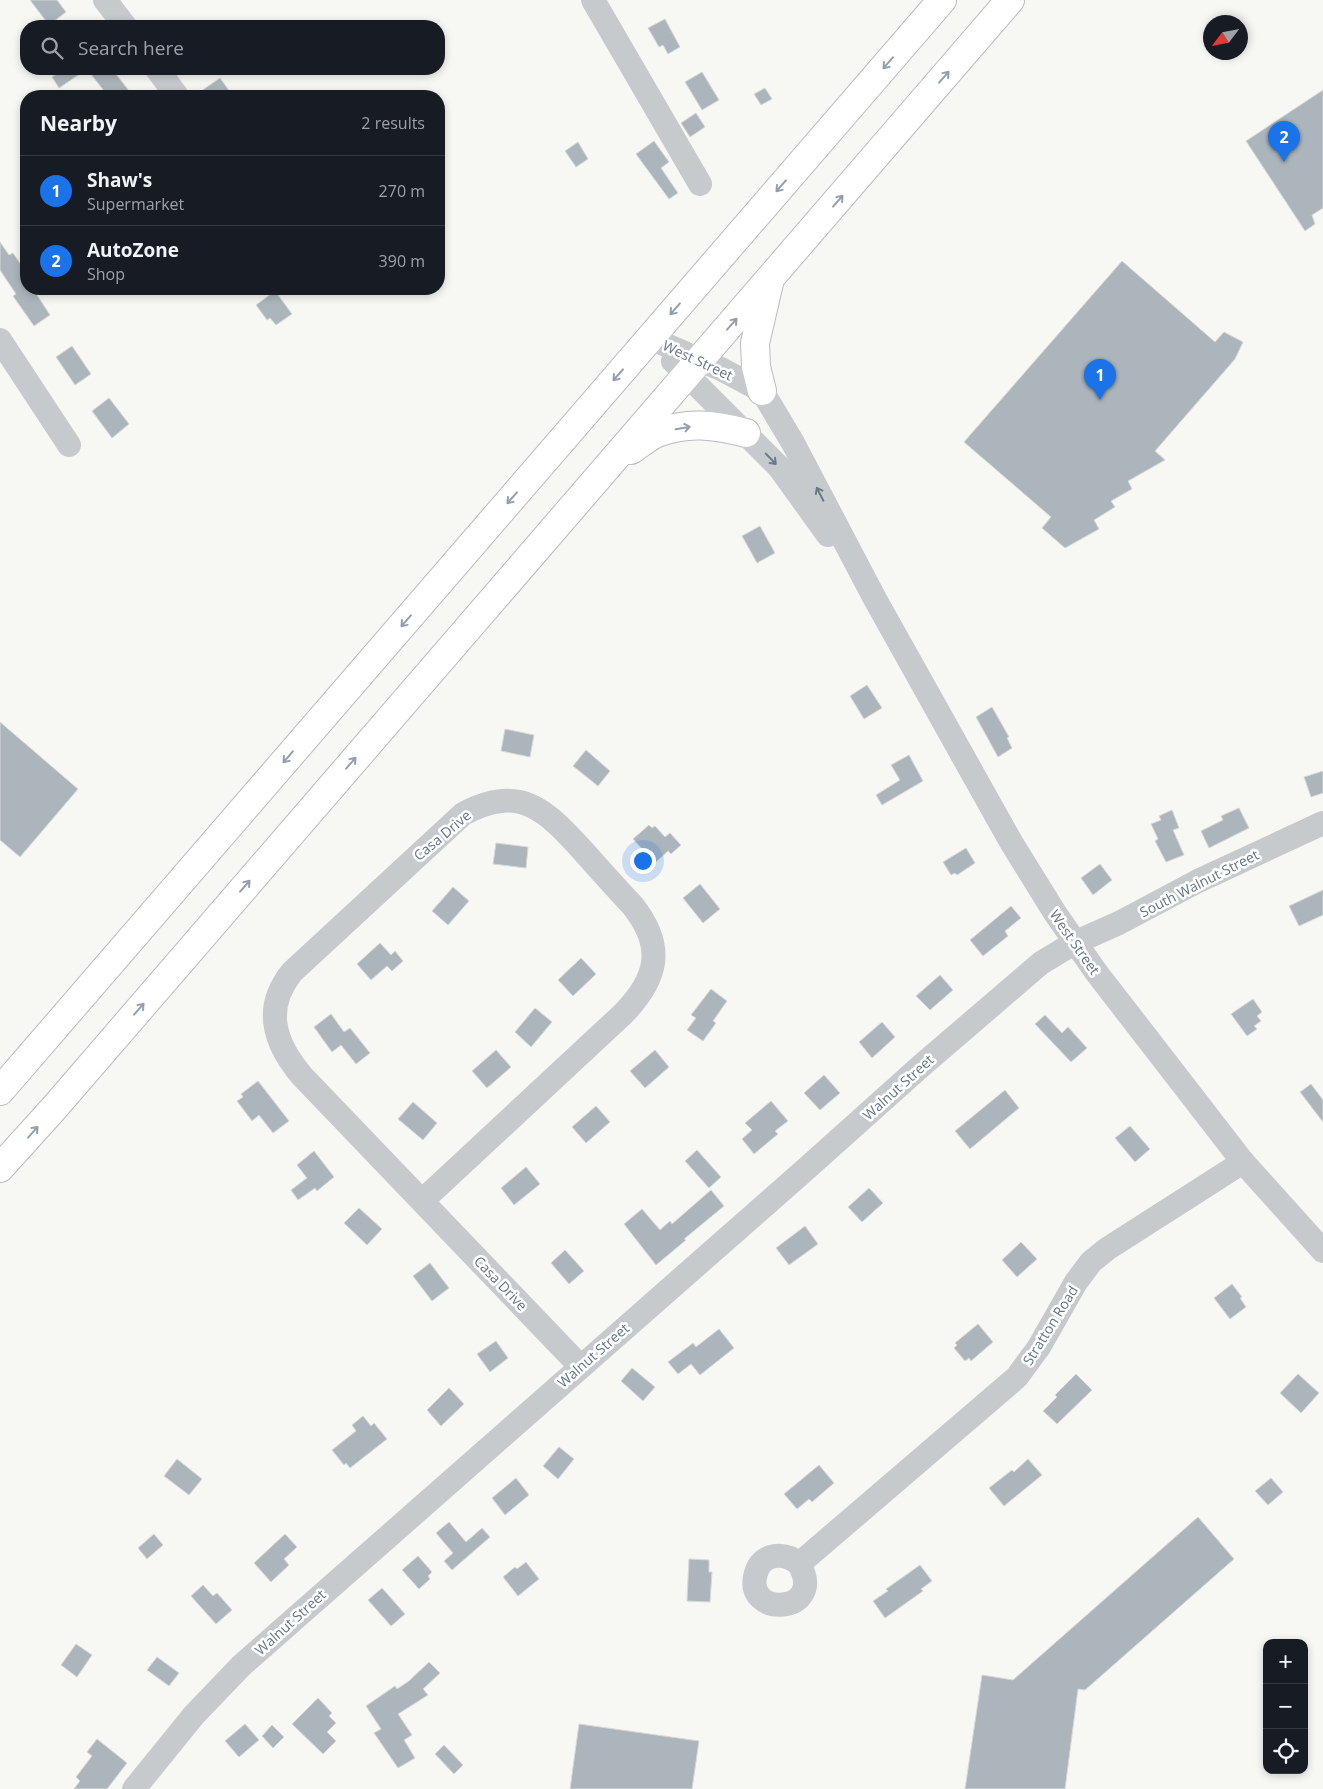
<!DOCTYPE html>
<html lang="en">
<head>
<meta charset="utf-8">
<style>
  :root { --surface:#171b24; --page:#20242c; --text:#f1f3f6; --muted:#9ea1a6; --line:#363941; --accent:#1a73e8 }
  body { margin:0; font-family:"Open Sans",sans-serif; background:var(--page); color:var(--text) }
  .controls { position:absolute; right:15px; bottom:15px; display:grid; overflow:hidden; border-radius:10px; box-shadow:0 2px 8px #0003 }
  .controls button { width:45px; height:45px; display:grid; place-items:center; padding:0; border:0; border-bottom:1px solid var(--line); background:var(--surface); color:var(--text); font:25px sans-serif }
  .compass { position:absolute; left:1203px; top:15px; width:45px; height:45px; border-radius:50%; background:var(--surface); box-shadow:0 2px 8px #0003; rotate:238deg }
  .you { position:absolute; left:642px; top:860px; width:18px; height:18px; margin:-12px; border:4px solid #fff; border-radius:50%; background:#1a73e8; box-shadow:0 0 0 8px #1a73e833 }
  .badge { display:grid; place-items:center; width:32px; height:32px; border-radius:50%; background:var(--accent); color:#fff; font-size:16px; font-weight:700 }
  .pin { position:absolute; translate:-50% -41px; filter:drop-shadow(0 1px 2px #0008) }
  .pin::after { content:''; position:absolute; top:26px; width:18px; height:15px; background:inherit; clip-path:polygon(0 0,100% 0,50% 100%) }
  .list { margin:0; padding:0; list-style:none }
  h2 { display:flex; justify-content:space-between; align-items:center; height:65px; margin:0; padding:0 20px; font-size:21px }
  h2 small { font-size:16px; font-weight:400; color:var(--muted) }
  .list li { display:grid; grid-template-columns:32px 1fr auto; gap:15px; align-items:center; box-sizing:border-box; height:70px; padding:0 20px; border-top:1px solid var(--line) }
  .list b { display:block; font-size:19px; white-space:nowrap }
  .list p { margin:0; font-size:16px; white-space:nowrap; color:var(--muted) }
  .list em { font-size:16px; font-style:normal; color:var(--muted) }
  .icon { flex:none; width:28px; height:28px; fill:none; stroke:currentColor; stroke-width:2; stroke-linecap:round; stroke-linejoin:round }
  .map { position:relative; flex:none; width:1323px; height:1789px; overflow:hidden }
  .search { position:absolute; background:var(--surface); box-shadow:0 2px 8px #0003; left:20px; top:20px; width:425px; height:55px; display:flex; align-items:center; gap:12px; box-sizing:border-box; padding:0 18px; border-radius:20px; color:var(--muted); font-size:19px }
  .panel { position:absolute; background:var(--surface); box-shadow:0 2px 8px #0003; left:20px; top:90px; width:425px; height:205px; border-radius:20px }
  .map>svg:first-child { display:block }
  .building { fill:#acb5bb; stroke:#d8d8d6 }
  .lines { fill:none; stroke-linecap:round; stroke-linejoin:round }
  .highway-casing { stroke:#b8bcbf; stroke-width:30 }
  .minor { stroke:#c6cacd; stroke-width:24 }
  .highway { stroke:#fff; stroke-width:28 }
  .oneway { stroke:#929fab }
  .oneway2 { stroke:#687a8a }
  .labels { text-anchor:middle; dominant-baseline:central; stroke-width:5; stroke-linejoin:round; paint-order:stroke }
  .street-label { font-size:14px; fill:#637687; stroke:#fff }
</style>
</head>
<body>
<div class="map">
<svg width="1323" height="1789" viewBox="0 0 1323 1789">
  <rect width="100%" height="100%" fill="#f7f7f3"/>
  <g class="building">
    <path d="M30,0H57L66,12L49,25Z"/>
    <path d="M665,19L680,47L668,54L663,45L659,47L648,28Z"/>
    <path d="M64,69H87L59,88L52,77Z"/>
    <path d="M87,69H112L133,96H108Z"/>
    <path d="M702,72L719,100L702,110L685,82Z"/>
    <path d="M220,78L233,96H194Z"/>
    <path d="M765,88L772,99L761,105L754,94Z"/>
    <path d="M1323,90V208L1312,215L1315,224L1305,231L1246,141Z"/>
    <path d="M696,113L705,127L690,137L681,123Z"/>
    <path d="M654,141L669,162L661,168L678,193L669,199L636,154Z"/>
    <path d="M578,142L588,159L576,167L565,151Z"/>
    <path d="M0,242L9,255L13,253L26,272V289H33L50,315L34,326L13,296L16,294L0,270Z"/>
    <path d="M1122,261L1215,342L1224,332L1243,342L1235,359L1155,451L1165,460L1128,481L1132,489L1111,501L1115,507L1094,520L1099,529L1065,548L1042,528L1051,517L964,442Z"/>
    <path d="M275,291L292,314L276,325L270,318L267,320L256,305Z"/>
    <path d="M72,346L91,374L75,385L56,357Z"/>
    <path d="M109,398L129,424L112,438L92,411Z"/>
    <path d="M760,526L775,553L757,563L742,536Z"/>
    <path d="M867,685L882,708L864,719L850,696Z"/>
    <path d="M992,707L1009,737L1007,738L1012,748L998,757L976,717Z"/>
    <path d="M0,722L78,789L20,857L0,840Z"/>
    <path d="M505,729L534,735L530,757L501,751Z"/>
    <path d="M586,750L610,771L598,786L573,766Z"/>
    <path d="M909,755L923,781L882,805L876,795L900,780L891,765Z"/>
    <path d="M1323,771V793L1311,797L1304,777Z"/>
    <path d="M1239,808L1249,828L1209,848L1201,831L1223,820L1221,816Z"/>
    <path d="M1172,810L1179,828L1173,830L1184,855L1166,862L1155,841L1158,839L1151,824L1161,820L1159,816Z"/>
    <path d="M649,825L652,828L655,826L665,837L670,833L681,845L671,854L668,851L655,863L633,839Z"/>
    <path d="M496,843L528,847L526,868L493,864Z"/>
    <path d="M966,848L975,863L957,875L955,873L951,875L943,862Z"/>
    <path d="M1100,864L1112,880L1093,895L1081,878Z"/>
    <path d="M700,884L720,909L703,923L683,898Z"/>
    <path d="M453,887L469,901L448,925L432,911Z"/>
    <path d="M1323,890V915L1299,926L1289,906Z"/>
    <path d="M1011,906L1021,918L1005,931L1008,936L983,956L970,940Z"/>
    <path d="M380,943L391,955L395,951L403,961L392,971L387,966L371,980L357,964Z"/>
    <path d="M581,958L596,974L573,996L558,980Z"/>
    <path d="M940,975L953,990L930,1010L916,996Z"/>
    <path d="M711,989L727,1001L713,1021L716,1023L703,1041L687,1030L696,1018L691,1015Z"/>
    <path d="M1253,999L1262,1012L1257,1016L1261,1021L1254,1026L1257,1029L1247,1036L1231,1014Z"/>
    <path d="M535,1008L552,1022L531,1047L515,1032Z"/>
    <path d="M331,1014L344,1032L350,1028L370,1053L356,1064L341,1045L332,1052L314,1027Z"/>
    <path d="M1045,1015L1062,1033L1068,1027L1087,1048L1071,1062L1035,1024Z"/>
    <path d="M882,1022L895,1037L872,1058L859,1042Z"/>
    <path d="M496,1050L511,1067L487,1088L472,1071Z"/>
    <path d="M655,1050L669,1067L645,1088L630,1071Z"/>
    <path d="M824,1075L840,1093L820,1110L804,1093Z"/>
    <path d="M258,1081L289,1121L273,1133L259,1115L252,1121L237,1101L243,1097L241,1094Z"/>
    <path d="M1311,1084L1323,1100V1122L1300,1092Z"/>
    <path d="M1005,1090L1019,1108L970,1149L955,1131Z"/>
    <path d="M771,1101L788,1121L775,1131L778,1134L754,1154L742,1139L752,1130L745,1123Z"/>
    <path d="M413,1102L437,1123L423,1140L398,1119Z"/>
    <path d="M596,1106L610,1122L586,1143L572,1127Z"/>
    <path d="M1130,1126L1150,1149L1135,1162L1115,1138Z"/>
    <path d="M697,1150L721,1177L709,1188L685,1161Z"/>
    <path d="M314,1151L334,1177L317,1191L315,1188L298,1200L291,1190L307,1178L297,1165Z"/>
    <path d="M526,1167L540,1184L514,1205L501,1188Z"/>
    <path d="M869,1188L883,1203L862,1222L848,1207Z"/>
    <path d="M711,1190L724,1206L684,1239L686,1240L656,1265L624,1224L642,1209L660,1230L670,1221L672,1224Z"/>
    <path d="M359,1208L382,1229L367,1245L344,1223Z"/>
    <path d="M805,1226L818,1244L789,1265L776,1248Z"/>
    <path d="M1021,1242L1037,1259L1017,1277L1002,1260Z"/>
    <path d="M565,1250L584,1271L569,1284L551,1263Z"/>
    <path d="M430,1263L449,1288L432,1301L413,1276Z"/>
    <path d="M1232,1284L1242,1297L1240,1298L1246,1307L1230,1319L1214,1298Z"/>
    <path d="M978,1324L993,1342L971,1361L969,1358L965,1361L954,1348L957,1345L955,1343Z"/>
    <path d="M719,1329L734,1348L700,1375L691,1364L678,1374L668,1362L693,1343L696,1347Z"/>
    <path d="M496,1341L508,1358L490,1372L477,1354Z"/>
    <path d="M632,1368L655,1387L643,1401L621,1381Z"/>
    <path d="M1076,1374L1092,1390L1057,1424L1043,1411L1057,1397L1055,1395Z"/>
    <path d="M1298,1374L1319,1393L1301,1413L1280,1393Z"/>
    <path d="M449,1388L464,1404L441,1426L427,1410Z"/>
    <path d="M363,1416L371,1426L374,1423L387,1439L350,1468L346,1463L344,1465L332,1450L356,1431L352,1425Z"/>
    <path d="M559,1447L574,1459L558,1479L543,1466Z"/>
    <path d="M177,1459L202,1479L189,1495L164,1476Z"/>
    <path d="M1028,1459L1042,1475L1004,1506L989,1488L1012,1470L1014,1472Z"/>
    <path d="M819,1465L834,1483L812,1502L809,1499L797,1509L784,1494Z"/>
    <path d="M516,1478L529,1495L505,1515L492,1498Z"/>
    <path d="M1271,1478L1283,1492L1268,1505L1255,1491Z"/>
    <path d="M1198,1517L1234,1559L1085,1690L1078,1689L1065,1789H965L982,1675L1013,1680Z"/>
    <path d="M449,1522L466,1542L482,1528L490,1537L452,1570L444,1561L453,1553L436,1533Z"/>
    <path d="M154,1534L163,1545L147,1559L138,1548Z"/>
    <path d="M285,1534L297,1547L284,1559L289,1565L271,1582L254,1563Z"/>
    <path d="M418,1556L432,1572L428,1576L430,1579L419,1589L402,1570Z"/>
    <path d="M689,1559L709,1560V1572H712L710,1602L687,1601Z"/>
    <path d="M526,1562L539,1579L518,1596L503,1577L515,1567L517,1569Z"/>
    <path d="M920,1565L932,1581L921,1589L923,1591L885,1618L873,1601L888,1591L886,1589Z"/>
    <path d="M203,1585L213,1596L217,1593L232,1610L216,1624L191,1596Z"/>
    <path d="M382,1588L405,1614L391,1626L368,1600Z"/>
    <path d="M76,1644L92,1655L77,1677L61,1665Z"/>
    <path d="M157,1657L179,1673L169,1686L147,1670Z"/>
    <path d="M429,1662L440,1673L423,1689L428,1695L398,1714L412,1735L404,1740L415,1758L398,1768L374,1733L381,1729L366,1706L395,1686L397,1689L409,1681Z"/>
    <path d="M318,1698L332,1713L329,1716L336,1723L327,1732L336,1741L323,1754L292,1724Z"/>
    <path d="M245,1724L259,1740L239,1757L225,1741Z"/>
    <path d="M579,1724L699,1741L692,1789H570Z"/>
    <path d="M272,1725L284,1737L273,1748L262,1736Z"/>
    <path d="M97,1739L127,1763L107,1789H74L80,1781L76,1777L92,1756L87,1752Z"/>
    <path d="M444,1745L463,1765L454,1774L435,1754Z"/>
  </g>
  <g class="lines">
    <g class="highway-casing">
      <g id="highway">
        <path d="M762,391L756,367L755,343L769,283"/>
        <path d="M631,450C639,445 648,437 657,433C688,421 715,425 746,433"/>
        <path d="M0,1091L942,0"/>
        <path d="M0,1168L55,1107C373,737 692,369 1010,0"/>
      </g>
    </g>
    <g class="minor">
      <path d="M105,0L125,26"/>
      <path d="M593,0L700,184"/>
      <path d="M157,69L177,96"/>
      <path d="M650,338L721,369L762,391L793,443L875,599L1011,842L1055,913L1096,972L1243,1162L1323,1251"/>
      <path d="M0,340L69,445"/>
      <path d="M673,361L779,467L828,535"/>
      <path d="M422,1201L623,1014C658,978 665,947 633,906C616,888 600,870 584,852C546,810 520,783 463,814L292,972C263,1008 274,1043 302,1076L580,1366"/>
      <path d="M799,1564C828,1614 742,1619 756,1573C762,1552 785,1552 799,1564L1017,1377L1039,1347L1076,1282L1091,1262L1107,1249L1243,1162"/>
      <path d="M134,1789L194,1715L241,1666L806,1169L921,1066L1041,963L1074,943L1119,923L1198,881L1323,823"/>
    </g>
    <use href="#highway" class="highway"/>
  </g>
  <defs><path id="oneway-shaft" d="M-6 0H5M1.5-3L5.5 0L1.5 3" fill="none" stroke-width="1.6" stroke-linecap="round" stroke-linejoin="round" transform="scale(1.25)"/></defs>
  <g class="oneway">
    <use href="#oneway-shaft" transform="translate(888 63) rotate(131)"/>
    <use href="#oneway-shaft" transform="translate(944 77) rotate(-49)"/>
    <use href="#oneway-shaft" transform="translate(781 186) rotate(131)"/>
    <use href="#oneway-shaft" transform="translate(838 201) rotate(-49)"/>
    <use href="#oneway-shaft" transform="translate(675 309) rotate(131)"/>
    <use href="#oneway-shaft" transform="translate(732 324) rotate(-49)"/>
    <use href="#oneway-shaft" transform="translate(618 375) rotate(131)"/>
    <use href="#oneway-shaft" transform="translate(683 428) rotate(-10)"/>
    <use href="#oneway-shaft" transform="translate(512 498) rotate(131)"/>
    <use href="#oneway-shaft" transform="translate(406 621) rotate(131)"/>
    <use href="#oneway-shaft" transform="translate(288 757) rotate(131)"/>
    <use href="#oneway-shaft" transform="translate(351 763) rotate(-49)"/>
    <use href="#oneway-shaft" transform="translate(245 886) rotate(-49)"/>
    <use href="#oneway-shaft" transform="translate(139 1009) rotate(-49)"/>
    <use href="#oneway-shaft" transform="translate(33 1132) rotate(-48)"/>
  </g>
  <g class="oneway2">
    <use href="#oneway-shaft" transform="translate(771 459) rotate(46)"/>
    <use href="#oneway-shaft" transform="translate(820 494) rotate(-117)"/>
  </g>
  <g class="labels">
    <g class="street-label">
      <text transform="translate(698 360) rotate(25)">West Street</text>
      <text transform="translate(442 835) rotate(-40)">Casa Drive</text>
      <text transform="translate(1199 883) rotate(-27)">South Walnut Street</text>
      <text transform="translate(1075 942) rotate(55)">West Street</text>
      <text transform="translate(898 1087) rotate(-42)">Walnut Street</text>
      <text transform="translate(501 1283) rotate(46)">Casa Drive</text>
      <text transform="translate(1050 1325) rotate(-58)">Stratton Road</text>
      <text transform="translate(593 1355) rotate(-41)">Walnut Street</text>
      <text transform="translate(290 1622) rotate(-42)">Walnut Street</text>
    </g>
  </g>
</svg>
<div class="controls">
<button>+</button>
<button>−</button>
<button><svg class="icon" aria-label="locate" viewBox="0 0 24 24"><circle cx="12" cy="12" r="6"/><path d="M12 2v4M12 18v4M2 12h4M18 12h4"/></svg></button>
</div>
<svg class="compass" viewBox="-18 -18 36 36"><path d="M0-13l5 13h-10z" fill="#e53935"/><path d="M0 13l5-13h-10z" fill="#9ea1a6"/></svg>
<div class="you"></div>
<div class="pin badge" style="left:1100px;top:400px">1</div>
<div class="pin badge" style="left:1284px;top:162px">2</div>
<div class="search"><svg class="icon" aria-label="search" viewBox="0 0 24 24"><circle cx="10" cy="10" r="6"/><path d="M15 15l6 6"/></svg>Search here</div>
<section class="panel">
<h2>Nearby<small>2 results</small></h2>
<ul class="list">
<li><span class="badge">1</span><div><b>Shaw's</b><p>Supermarket</p></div><em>270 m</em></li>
<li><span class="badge">2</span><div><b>AutoZone</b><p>Shop</p></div><em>390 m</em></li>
</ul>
</section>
</div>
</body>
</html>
